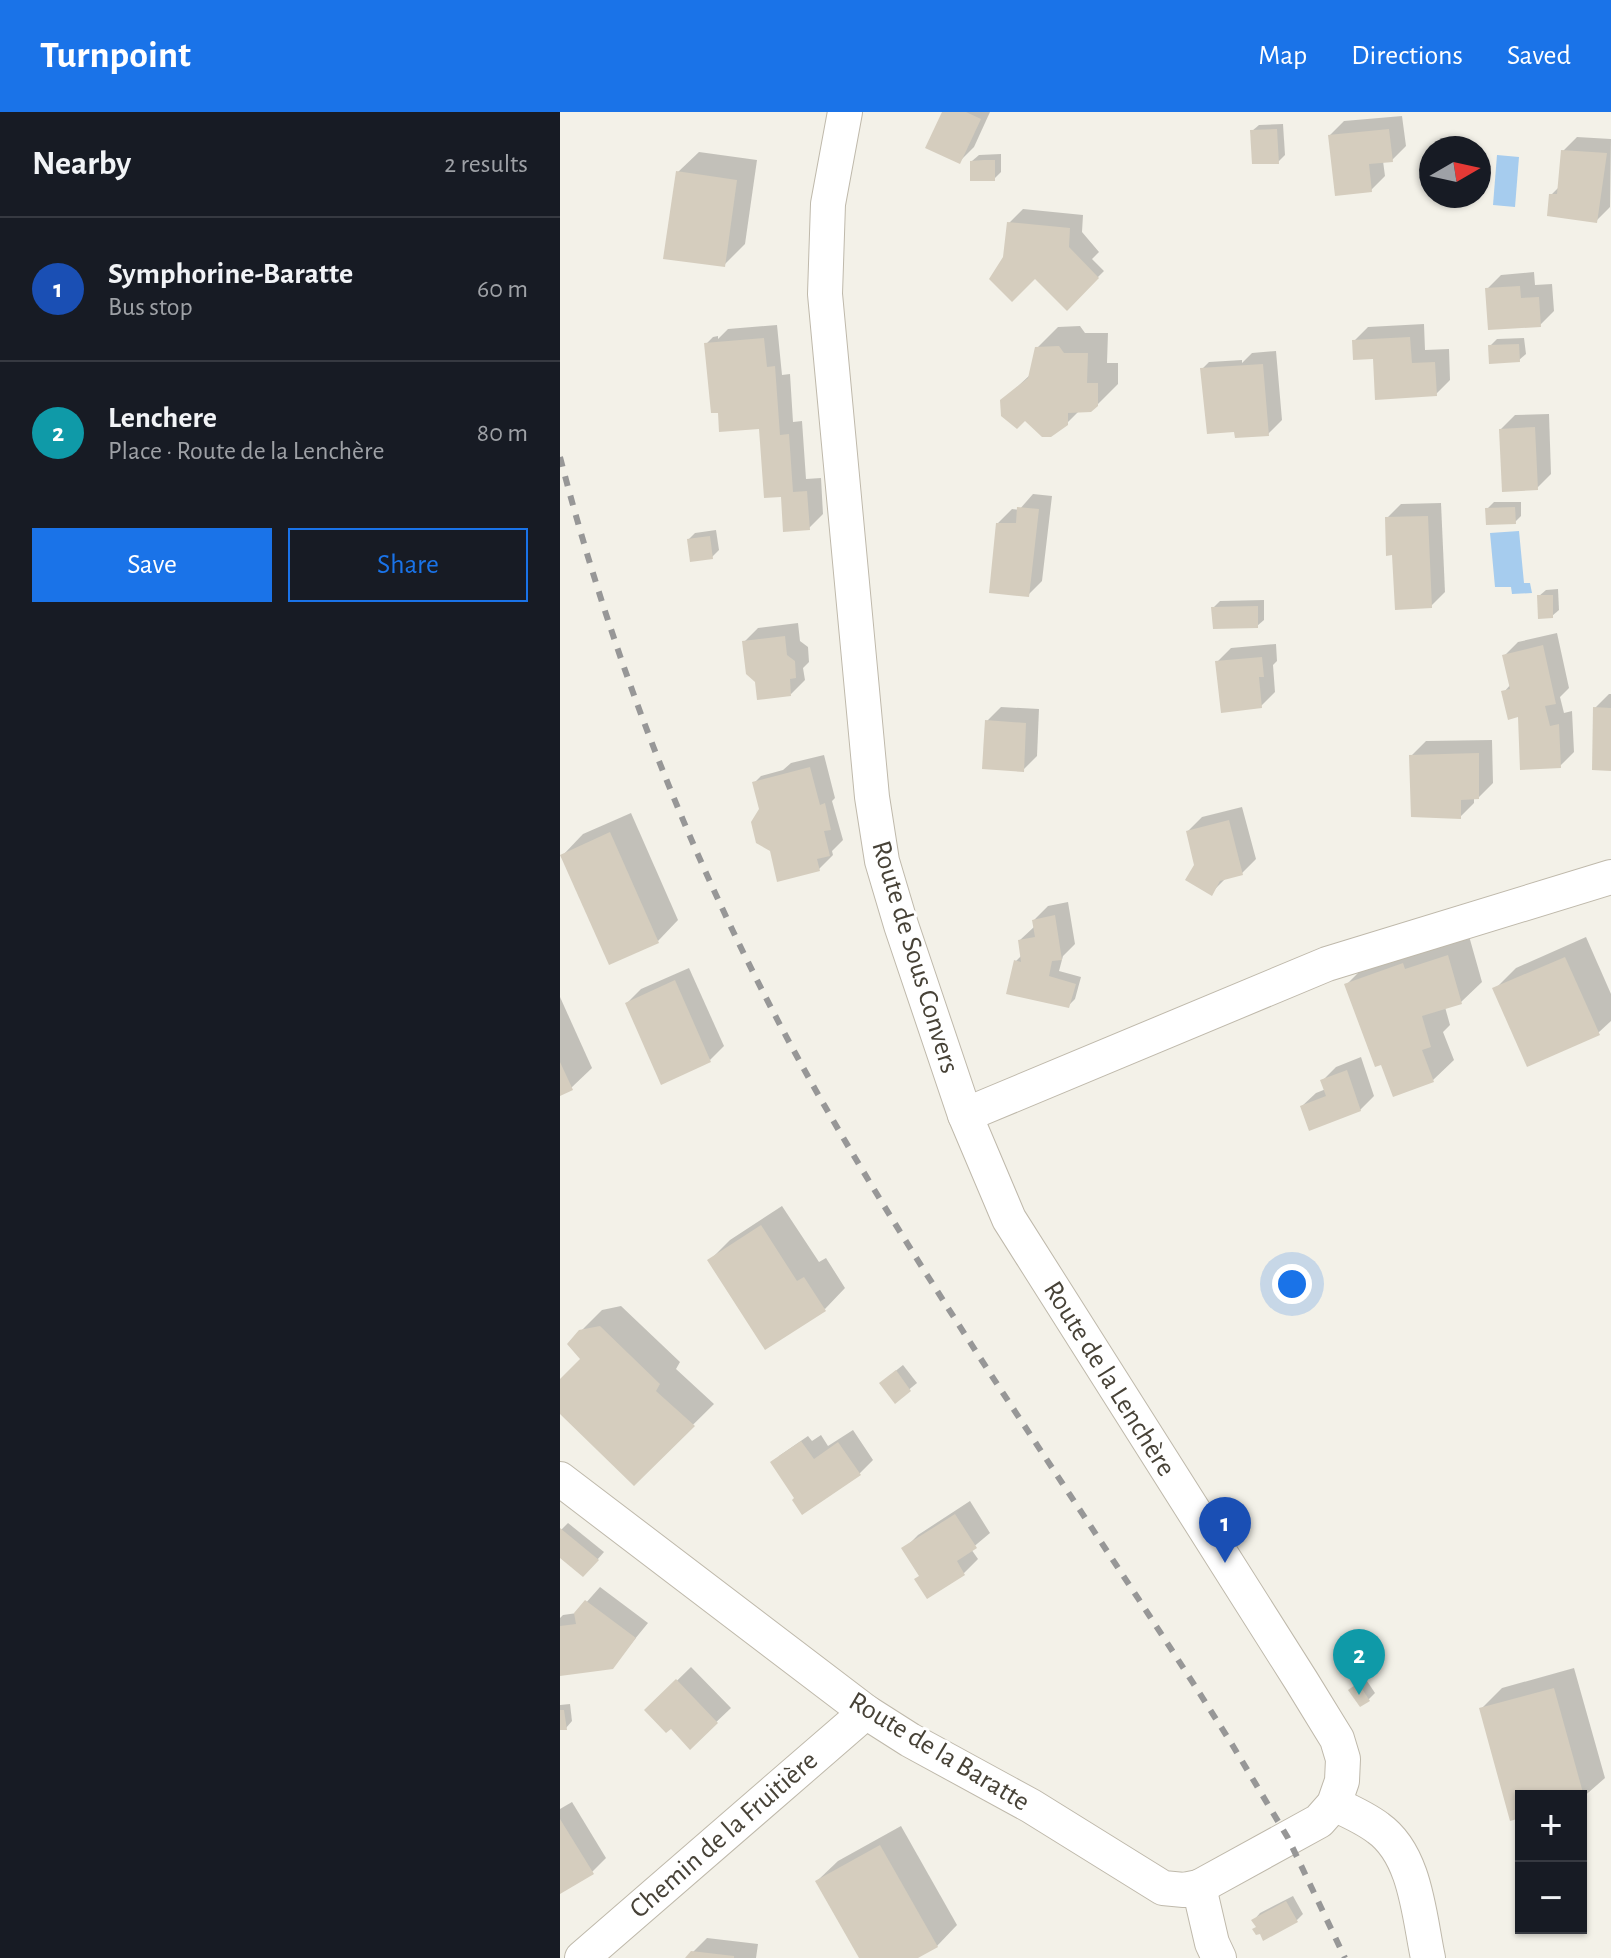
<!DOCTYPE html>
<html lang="en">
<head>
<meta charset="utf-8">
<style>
  :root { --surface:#171b24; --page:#20242c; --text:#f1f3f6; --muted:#9ea1a6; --line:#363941; --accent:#1a73e8 }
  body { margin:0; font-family:"Alegreya Sans",sans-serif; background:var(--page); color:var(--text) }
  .controls { position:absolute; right:24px; bottom:24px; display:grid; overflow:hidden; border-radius:0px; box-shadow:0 2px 6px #0004 }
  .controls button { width:72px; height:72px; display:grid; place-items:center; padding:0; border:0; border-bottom:2px solid var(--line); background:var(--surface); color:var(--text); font:40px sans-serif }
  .compass { position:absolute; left:859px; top:24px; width:72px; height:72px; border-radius:50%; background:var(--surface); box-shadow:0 2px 6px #0004; rotate:81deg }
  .you { position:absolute; left:732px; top:1172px; width:28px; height:28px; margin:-20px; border:6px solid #fff; border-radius:50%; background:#1a73e8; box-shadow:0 0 0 12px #1a73e833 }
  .badge { display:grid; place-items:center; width:52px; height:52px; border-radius:50%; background:var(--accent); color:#fff; font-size:26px; font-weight:700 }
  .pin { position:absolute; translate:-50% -66px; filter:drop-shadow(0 2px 4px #0008) }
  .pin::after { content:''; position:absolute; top:42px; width:28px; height:24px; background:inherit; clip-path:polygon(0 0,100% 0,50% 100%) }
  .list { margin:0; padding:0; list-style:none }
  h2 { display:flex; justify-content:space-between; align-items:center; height:104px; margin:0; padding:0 32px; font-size:34px }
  h2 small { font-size:26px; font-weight:400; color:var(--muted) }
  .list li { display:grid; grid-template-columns:52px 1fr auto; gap:24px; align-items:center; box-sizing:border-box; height:144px; padding:0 32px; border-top:2px solid var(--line) }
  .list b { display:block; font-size:30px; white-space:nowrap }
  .list p { margin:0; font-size:26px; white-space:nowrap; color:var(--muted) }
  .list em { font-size:26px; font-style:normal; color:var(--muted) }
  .actions { display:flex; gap:16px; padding:24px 32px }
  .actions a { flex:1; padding:18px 0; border:2px solid var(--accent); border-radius:0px; text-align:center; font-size:28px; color:var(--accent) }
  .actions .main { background:var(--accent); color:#fff }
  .map { position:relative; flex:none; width:1051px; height:1846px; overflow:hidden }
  header { display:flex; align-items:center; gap:48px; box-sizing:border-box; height:112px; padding:0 40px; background:var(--accent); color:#fff }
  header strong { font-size:38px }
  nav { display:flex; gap:44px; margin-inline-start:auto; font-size:28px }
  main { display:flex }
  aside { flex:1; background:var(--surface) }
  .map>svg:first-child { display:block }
  .water { fill:#a6ccee }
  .shadow { fill:#0003 }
  .building { fill:#d5cdbe }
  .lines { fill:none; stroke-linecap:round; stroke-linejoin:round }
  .minor-casing { stroke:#bfb9ab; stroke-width:36 }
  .minor { stroke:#fff; stroke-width:34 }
  .rail { stroke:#979797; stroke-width:6; stroke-dasharray:10 10; stroke-linecap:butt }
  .labels { text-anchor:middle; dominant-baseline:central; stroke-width:6; stroke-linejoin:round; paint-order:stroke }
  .street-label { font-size:28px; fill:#474237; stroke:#fff }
</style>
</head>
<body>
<header>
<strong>Turnpoint</strong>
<nav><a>Map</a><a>Directions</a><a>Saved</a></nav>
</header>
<main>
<aside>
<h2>Nearby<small>2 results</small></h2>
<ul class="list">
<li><span class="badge" style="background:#1a4fb4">1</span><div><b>Symphorine-Baratte</b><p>Bus stop</p></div><em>60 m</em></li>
<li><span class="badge" style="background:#0f9aa8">2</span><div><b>Lenchere</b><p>Place · Route de la Lenchère</p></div><em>80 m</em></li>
</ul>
<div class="actions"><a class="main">Save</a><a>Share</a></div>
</aside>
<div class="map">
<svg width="1051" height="1846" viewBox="0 0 1051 1846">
  <rect width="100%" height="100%" fill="#f3f1e8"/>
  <g class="water">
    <path d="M937,43L959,45L955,95L933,93Z"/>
    <path d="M959,419L964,471H970L972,481L952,482L951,475H935L930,421Z"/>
  </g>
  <g class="shadow">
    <path d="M384,0H430L414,35L400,49Z"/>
    <path d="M842,4L846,34L832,48L823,49L825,64L811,78L770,23L784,9Z"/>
    <path d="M723,12L725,43L718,50L692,19L699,13Z"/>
    <path d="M1017,25L1051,27L1050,95L1036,109L991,83L1000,74L1003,39Z"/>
    <path d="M139,40L197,48L185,132L164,153L118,60Z"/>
    <path d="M441,42V60L434,67L412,49L419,43Z"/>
    <path d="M463,97L523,103L522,120L539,140L532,147L544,159L507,196L475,164L445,146L449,111Z"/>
    <path d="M974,160L975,173L992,172L994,199L980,213L927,177L941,163Z"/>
    <path d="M864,212L865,238L889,237L890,268L876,282L815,245L794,229L808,215Z"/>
    <path d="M217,213L222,263L230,262L233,310L242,309L246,367L261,366L263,402L249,416L223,383L201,315L146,232L153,225L158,224V227L168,217Z"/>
    <path d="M520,214L525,221H548L547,251H558V272L537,293L520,298L507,311L442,289L471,262L477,236L498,215Z"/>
    <path d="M964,226L966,242L959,248L930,234L937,227Z"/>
    <path d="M716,239L722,308L708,322L642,257L649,250L682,248V251L692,241Z"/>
    <path d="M989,302L991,362L977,376L941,317L955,303Z"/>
    <path d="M473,382L492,384L482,469L468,483L438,411L452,397L459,398Z"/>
    <path d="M934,390H961V404L955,410L927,397Z"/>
    <path d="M881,391L885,480L871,494L827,406L841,392Z"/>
    <path d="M156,418L159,438L152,445L129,427L135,421Z"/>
    <path d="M998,477L999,498L992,504L979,484L986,478Z"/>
    <path d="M704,488V508L697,514L653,496L660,489Z"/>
    <path d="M238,511L240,529L248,535L249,550L243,556L245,568L231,582L197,568L184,530L198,516Z"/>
    <path d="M997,521L1009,576L1000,585L1004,601L1012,599L1014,640L1000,654L944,580L951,572L944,544L958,530Z"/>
    <path d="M716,532L717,549L713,553L715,580L701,594L657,550L671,536Z"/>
    <path d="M1049,582H1051V657L1035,596Z"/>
    <path d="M441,595L479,597L477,644L463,658L427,609Z"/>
    <path d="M932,628L933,671L919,685H914V691L900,705L852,643L866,629Z"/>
    <path d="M264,643L275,686L272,689L283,728L272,739L273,743L259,757L201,697L194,671L201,664L223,658L231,651Z"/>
    <path d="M682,695L696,747L682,761L665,767L651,781L637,753L628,719L642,705Z"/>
    <path d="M71,701L118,808L98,829L3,743L23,722Z"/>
    <path d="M508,790L515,832L503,844L499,859L521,865L515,887L508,894L456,849L462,843L460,828L474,815V808L488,794Z"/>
    <path d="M909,824L922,870L901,890L885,895L890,913L883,920L894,948L873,968L822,950L786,873L807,852Z"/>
    <path d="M1026,825L1051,882V909L1038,921L935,877L956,856Z"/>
    <path d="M129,856L164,934L150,948L67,891L81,877Z"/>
    <path d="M0,885L32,956L11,976L0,981Z"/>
    <path d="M801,945L814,984L800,998L742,994L756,981L766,977L762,969L776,955Z"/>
    <path d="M222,1094L259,1150L266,1146L285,1176L265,1197L149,1149L170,1128Z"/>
    <path d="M61,1194L120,1250L116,1257L154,1292L74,1371L0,1300V1270L23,1247L21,1219L42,1198Z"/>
    <path d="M343,1253L357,1271L335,1289L328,1265Z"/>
    <path d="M293,1318L313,1348L299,1362L219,1344L248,1324L252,1329L261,1323L268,1334Z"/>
    <path d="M410,1389L430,1421L411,1437L418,1447L404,1461L361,1463L344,1437L358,1423Z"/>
    <path d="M8,1411L44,1440L30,1456L0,1444V1419Z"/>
    <path d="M40,1475L88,1511L52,1555L0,1562V1506L3,1503L17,1501Z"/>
    <path d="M131,1555L171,1596L130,1635L111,1614L87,1598Z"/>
    <path d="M1014,1556L1045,1666L1021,1687V1684H961V1704L921,1597L942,1576Z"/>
    <path d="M805,1566L815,1581L808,1588L798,1571Z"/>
    <path d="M10,1592L12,1609L6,1616H0V1593Z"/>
    <path d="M12,1690L46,1746L32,1760L0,1780V1697Z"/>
    <path d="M341,1714L397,1813L377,1834L354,1846H301L257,1769L278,1749Z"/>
    <path d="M733,1784L743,1802L737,1808L697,1814L694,1808L700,1801Z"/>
    <path d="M147,1826L198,1832L196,1846H127Z"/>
  </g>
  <g class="building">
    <path d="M382,0H406L421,7L400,52L365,36Z"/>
    <path d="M717,17L719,52H692L690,18Z"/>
    <path d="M829,17L833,50L809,52L812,80L775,84L768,23Z"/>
    <path d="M1001,38L1047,41L1037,111L987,104L989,82H997Z"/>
    <path d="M424,48H435V69H410V49Z"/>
    <path d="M116,59L177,68L165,155L103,147Z"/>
    <path d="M447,110L510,116L509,135L539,166L507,199L475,167L452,190L429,167L443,145Z"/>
    <path d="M960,174L961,186L979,185L981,215L928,218L925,176Z"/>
    <path d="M850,225L852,251L875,250L877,284L815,288L813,247L793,248L792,228Z"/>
    <path d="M204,226L207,255L215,254L220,323L229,322L233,380L247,379L250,418L223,420L221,385L204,386L199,317L159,320L158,301H151L144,231Z"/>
    <path d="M959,232L960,250L929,252L928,233Z"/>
    <path d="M499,234L504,241H528L527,271H538V294L531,300L508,301V313L491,325H482L465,309L457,317L441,304L440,288L468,266L475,235Z"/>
    <path d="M703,252L709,324L675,326L674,320L647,322L640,256Z"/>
    <path d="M975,315L978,378L942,380L939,317Z"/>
    <path d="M457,395L479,397L469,485L429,481L436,411H456Z"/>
    <path d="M955,395L956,412L926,413L925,396Z"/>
    <path d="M868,404L872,496L835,498L832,443L826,444L825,405Z"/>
    <path d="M150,424L153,447L130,450L127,427Z"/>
    <path d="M977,483H993V506L978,507Z"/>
    <path d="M698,494V516L653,517L651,495Z"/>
    <path d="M225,524L227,543L235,549L236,566L230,567L231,584L197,588L195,570L186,562L182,529Z"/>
    <path d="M983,533L996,592L985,594L990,614L999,612L1001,656L960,658L958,605L948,608L941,579L950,577L942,543Z"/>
    <path d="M702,545L704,565H699L702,596L661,601L655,549Z"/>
    <path d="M1033,595L1051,596V659L1032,658Z"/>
    <path d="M425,608L466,611L464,660L422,657Z"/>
    <path d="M919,641V687L901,688V707L851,705L849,643Z"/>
    <path d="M250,655L260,693L265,691L271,718L264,719L270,744L257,747L260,759L217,770L210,739L196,731L191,710L199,697L192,670Z"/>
    <path d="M669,708L683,763L660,769L652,784L625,768L634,753L626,719Z"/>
    <path d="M50,720L99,831L49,853L0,743Z"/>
    <path d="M495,803L502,848L492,849L489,864L516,872L509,896L446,882L454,848L461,850L458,828L475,825L472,808Z"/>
    <path d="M888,843L902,892L862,904L871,935L862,938L874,970L833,985L821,953L815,955L784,872L843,851L845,857Z"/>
    <path d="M1005,845L1040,923L967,955L932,876Z"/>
    <path d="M115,868L151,950L101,973L65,891Z"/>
    <path d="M0,950L13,978L0,984Z"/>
    <path d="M787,958L801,999L749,1019L740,994L766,984L760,968Z"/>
    <path d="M201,1113L237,1169L244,1165L266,1199L205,1238L147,1148Z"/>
    <path d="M40,1214L100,1272L96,1279L135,1314L74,1374L0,1302V1267L20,1247L7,1232L19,1218Z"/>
    <path d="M336,1258L351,1279L335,1292L319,1271Z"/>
    <path d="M241,1329L254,1347L278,1330L301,1363L242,1403L232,1388L234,1386L210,1350Z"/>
    <path d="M395,1402L417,1436L397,1449L405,1463L367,1487L354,1467L359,1464L341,1436Z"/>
    <path d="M0,1416L39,1448L23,1465L0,1446Z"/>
    <path d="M25,1488L76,1526L53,1557L0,1564V1514L16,1512L14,1501Z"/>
    <path d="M116,1567L158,1611L130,1638L111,1617L106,1621L84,1598Z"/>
    <path d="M798,1571L810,1589L800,1595L788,1578Z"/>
    <path d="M994,1576L1025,1688L1021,1689V1684H961V1706L950,1709L919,1596Z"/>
    <path d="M0,1598H4L7,1618H0Z"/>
    <path d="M0,1707L34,1762L0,1782Z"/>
    <path d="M320,1733L378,1835L358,1846H299L255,1769Z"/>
    <path d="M726,1789L738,1810L703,1829L700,1822L696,1823L692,1817L696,1815L691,1808Z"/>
    <path d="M131,1839L174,1844V1846H125Z"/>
  </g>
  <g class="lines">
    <g class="minor-casing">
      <g id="minor">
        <path d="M285,0L268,92L265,182L312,685L322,749L341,813L405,1003L449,1107L742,1570L777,1627L783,1647L782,1669L774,1692L759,1709L639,1775"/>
        <path d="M405,1003L767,852L1051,765"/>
        <path d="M0,1367L306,1600L350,1628L471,1694L603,1776L624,1778L639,1775L652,1831L659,1846"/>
        <path d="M774,1692C789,1699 805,1706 818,1716C856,1743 859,1804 868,1846"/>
        <path d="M22,1846L306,1600"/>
      </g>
    </g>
    <use href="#minor" class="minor"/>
    <path class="rail" d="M0,345C57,565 143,778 255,977C383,1202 535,1414 673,1634L728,1726L785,1846"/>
  </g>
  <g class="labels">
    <g class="street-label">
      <text transform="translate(355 845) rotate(73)">Route de Sous Convers</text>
      <text transform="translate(549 1267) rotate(58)">Route de la Lenchère</text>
      <text transform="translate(379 1640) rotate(31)">Route de la Baratte</text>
      <text transform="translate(164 1723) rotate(-41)">Chemin de la Fruitière</text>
    </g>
  </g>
</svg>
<div class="controls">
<button>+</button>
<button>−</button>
</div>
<svg class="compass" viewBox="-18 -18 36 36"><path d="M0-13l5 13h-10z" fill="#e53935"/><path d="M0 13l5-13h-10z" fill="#9ea1a6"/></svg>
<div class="you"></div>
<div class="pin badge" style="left:665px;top:1451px;background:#1a4fb4">1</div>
<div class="pin badge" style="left:799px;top:1583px;background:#0f9aa8">2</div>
</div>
</main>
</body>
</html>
